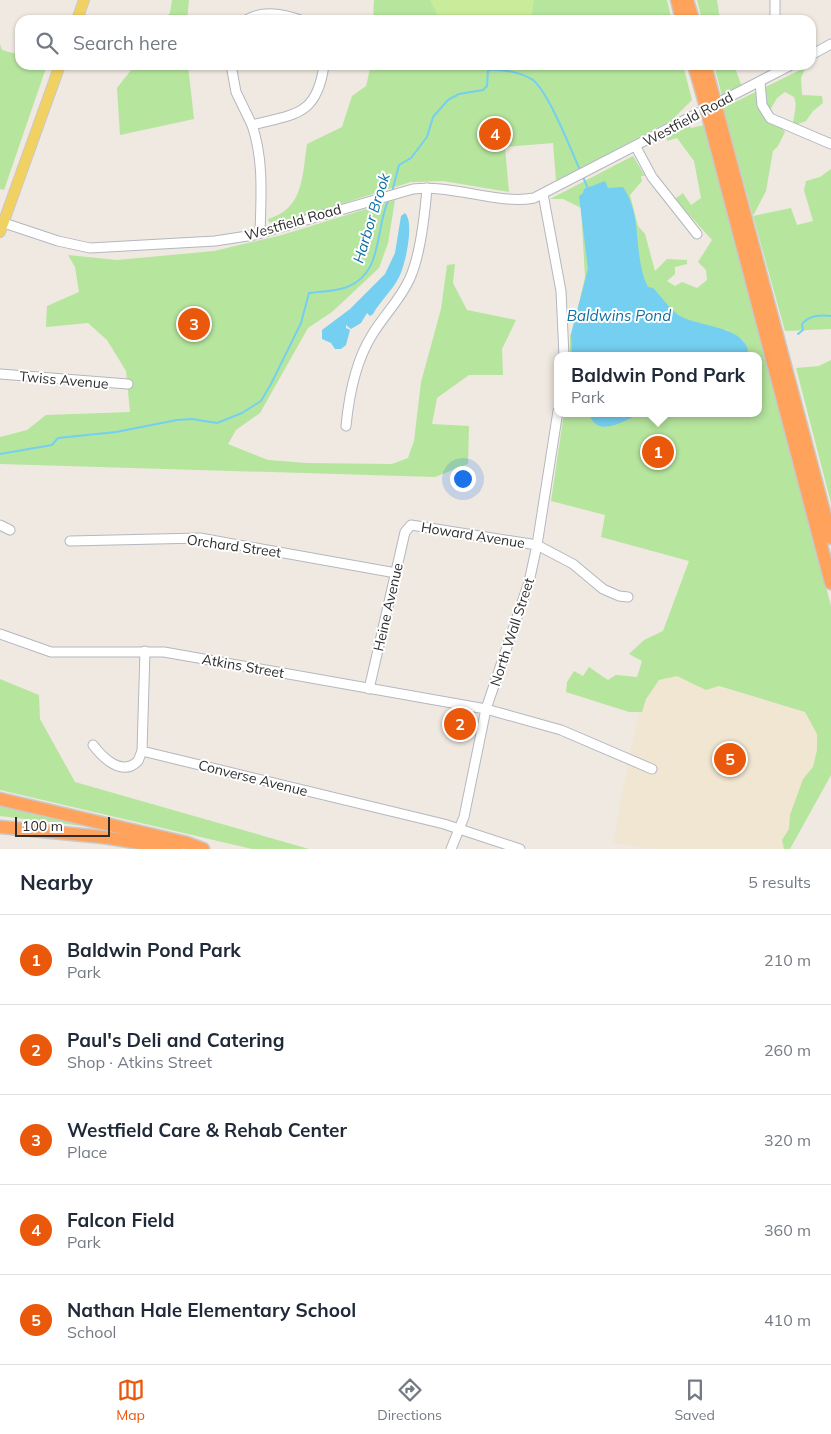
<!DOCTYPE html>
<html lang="en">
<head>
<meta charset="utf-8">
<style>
  :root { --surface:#fff; --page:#f2f2f3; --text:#1f2937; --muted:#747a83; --line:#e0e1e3; --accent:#ea580c }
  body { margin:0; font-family:Mulish,sans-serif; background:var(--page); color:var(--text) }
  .scale { position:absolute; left:15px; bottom:12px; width:95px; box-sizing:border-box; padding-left:5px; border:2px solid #2e2e2e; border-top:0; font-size:14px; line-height:18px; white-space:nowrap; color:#2e2e2e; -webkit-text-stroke:4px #fff; paint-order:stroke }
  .you { position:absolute; left:462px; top:478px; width:18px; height:18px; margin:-12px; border:4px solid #fff; border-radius:50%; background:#1a73e8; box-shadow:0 0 0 8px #1a73e833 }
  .badge { display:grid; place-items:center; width:32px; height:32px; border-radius:50%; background:var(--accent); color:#fff; font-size:16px; font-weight:700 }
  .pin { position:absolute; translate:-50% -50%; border:2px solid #fff; box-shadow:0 1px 5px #0006 }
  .popup { position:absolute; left:554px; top:352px; width:208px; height:65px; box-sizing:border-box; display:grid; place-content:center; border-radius:10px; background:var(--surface); filter:drop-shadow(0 1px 4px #0005); font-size:16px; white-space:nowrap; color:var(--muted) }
  .popup b { font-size:19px; color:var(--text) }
  .popup::after { content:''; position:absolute; left:50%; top:100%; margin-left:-10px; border:10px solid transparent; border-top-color:var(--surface) }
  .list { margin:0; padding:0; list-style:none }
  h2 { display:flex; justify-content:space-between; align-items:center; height:65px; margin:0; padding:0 20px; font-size:21px }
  h2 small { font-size:16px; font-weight:400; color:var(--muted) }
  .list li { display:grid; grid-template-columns:32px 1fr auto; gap:15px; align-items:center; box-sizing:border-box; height:90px; padding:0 20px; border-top:1px solid var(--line) }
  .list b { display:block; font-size:19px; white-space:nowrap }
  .list p { margin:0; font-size:16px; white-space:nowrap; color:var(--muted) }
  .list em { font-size:16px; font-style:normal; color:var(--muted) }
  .icon { flex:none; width:28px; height:28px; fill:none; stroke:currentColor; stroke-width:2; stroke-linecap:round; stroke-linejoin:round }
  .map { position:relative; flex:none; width:831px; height:849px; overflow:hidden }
  .search { position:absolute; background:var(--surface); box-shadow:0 1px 4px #0004; left:15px; right:15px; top:15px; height:55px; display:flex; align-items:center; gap:12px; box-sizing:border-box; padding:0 18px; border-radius:15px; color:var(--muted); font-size:19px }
  .sheet { height:515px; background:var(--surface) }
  nav { display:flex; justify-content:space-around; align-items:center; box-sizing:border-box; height:70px; border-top:1px solid var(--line); background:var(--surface); font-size:14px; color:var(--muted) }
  nav a { display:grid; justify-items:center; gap:2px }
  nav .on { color:var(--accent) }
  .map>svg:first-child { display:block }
  .education { fill:#f0e6d1 }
  .green { fill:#b6e59e }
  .pitch { fill:#c9ec9a }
  .water { fill:#75cff0 }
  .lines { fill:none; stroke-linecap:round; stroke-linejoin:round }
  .stream { stroke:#75cff0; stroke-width:2 }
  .minor-casing { stroke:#b4b7c1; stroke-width:11 }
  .major-casing { stroke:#c9c9c9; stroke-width:12 }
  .highway-casing { stroke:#c9c9c9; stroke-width:15 }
  .minor { stroke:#fff; stroke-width:9 }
  .major { stroke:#f2d163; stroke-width:10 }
  .highway { stroke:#ffa35c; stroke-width:12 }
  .highway-bridge-casing { stroke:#c9c9c9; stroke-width:15; stroke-linecap:butt }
  .highway-bridge { stroke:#ffa35c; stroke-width:12 }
  .labels { text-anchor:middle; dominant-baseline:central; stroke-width:4; stroke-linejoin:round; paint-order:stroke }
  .street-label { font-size:14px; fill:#2e2e2e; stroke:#fff }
  .water-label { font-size:15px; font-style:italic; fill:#0d6fa3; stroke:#fff }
</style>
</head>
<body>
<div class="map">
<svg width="831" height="849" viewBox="0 0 831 849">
  <rect width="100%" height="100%" fill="#efe9e1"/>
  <path class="education" d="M650,666L827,719L831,775L790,849H655L613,843L630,752Z"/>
  <g class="green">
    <path d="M172,0H189L187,20H163L170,13Z"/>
    <path d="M374,0H667L672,20H373Z"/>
    <path d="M697,0H717L720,20H702Z"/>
    <path d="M0,44L2,50L20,55V65H47L4,190L0,189Z"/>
    <path d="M135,65H188L194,119L120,135L117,88Z"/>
    <path d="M371,65H683L692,100L672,120L556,181L553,143L505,147L509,192L443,181L411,182L277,224L269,222L268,219C304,209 302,176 307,144L342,127L352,96L366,86Z"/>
    <path d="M714,65H734L742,87L722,96Z"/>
    <path d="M806,67L801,78L802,95L822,96L823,103L813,111L806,121L793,126C793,116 798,107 794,97L785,92L777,98L769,112L785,132L778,146L773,151L766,191L753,216L791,208L797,225L813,221L804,190L806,181L820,177L831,169V329L785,331L723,108Z"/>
    <path d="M689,125L691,128L705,125L831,606V775L790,849H784L782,840L789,829L790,815L803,779L813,767L817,750V734L805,712L719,686L706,690L677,676L659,680L646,699L642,712H629L566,692L567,682L574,671L583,676L589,667L608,680L616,675L637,677L642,661L629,654L644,640L663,631L689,561L601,537L605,515L551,501L564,413H758V356H745L746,351L744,341L725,329L732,356H570V335L572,334L585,277L581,208L563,199H550L633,156L645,176H641L642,181L630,195L638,226L645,234L655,271L667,259L687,260V264L675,267V274L667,281L675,286L682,282L697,288L707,280L706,270L698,262L712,240L675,199L683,193L691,205L701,198L694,161L677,138L667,141L666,134Z"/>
    <path d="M395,200L388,243L379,268L332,312L308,328L260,413L236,430L228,444L268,460L307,463L392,464L408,458L414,441L421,382L441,309L447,265L455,264L453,283L467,310L516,320L502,349L503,375H469L437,398L432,424L469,426L468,464L435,477L0,464V437L27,430L46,415L130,412L126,371L107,340L88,323L46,327L47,306L79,292L75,267L68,255L117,260L214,251L282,235Z"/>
    <path d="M831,360V503L796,368L819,366Z"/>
    <path d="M0,679L39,695L40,719L75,782L309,849H252L0,790Z"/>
    <path d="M0,802L84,822L83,826L0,816Z"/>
  </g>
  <path class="pitch" d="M430,0H534L531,20H440Z"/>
  <g class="water">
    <path d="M605,181L608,188L623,187C644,218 632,255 648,287L653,288C661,296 670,310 680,316C700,327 742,326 748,350L746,356H572L571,334L588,269L579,196L583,193L584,189Z"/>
    <path d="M405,213C415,222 405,268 398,279C391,292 380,301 373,314L370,316L367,313L361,323L351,329L346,325V328L350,330L346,345L341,349H335L331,343L322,339V330L350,309L385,274L395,253L401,216Z"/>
    <path d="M589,413H643C627,418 597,441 589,413Z"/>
  </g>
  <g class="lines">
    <g class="stream">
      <path d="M583,177L589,191"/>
      <path d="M392,192L399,165L411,158L427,137L433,117L448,100L459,94L483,90L487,86L488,70C501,69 521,72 533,80C549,93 571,150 580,170"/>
      <path d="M798,334L803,330L802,324C809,315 820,315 831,316"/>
      <path d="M0,454L52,445L58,438L116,432L177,420L192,419L217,423L242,413L261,401L271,384L301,323L309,293C321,291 334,292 347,287C383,274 375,230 388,201"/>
    </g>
    <g class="minor-casing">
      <g id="minor">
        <path d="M775,0V20"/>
        <path d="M246,20C263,10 282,13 300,20"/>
        <path d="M811,55L831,44"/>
        <path d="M231,65L236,92L252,125C295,114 317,116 324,65"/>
        <path d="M760,82L762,105L770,118L831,144"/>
        <path d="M252,125C264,160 261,197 260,233"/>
        <path d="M636,147L652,177L697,234"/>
        <path d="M543,194L561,291L564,356"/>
        <path d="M4,223L58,241L90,248L215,241L254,235L413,189C453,184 497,205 534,198L791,65"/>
        <path d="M0,374L128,384"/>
        <path d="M346,426C349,395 355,362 372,335C384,315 401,299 410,278C420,256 425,212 427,188"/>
        <path d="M0,525L10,530"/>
        <path d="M70,541L200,538L396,573"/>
        <path d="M0,634L51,652H164L486,709L561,730L652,769"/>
        <path d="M369,689L405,532L411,525L537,545L573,564L603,589L619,596L628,597"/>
        <path d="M93,745C103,758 122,777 138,761L142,751L145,651"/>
        <path d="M142,751L444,824L520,849"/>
        <path d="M451,849L464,817L486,709L529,582L537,545L558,411"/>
      </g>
    </g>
    <g class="major-casing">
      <g id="major">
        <path d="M77,20L84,0"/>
        <path d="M0,232L60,65"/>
      </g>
    </g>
    <g class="highway-casing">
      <g id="highway">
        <path d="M677,0L682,20"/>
        <path d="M687,0L693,20"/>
        <path d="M694,65L705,103"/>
        <path d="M705,65L714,99"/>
        <path d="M717,111L831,538"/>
        <path d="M708,115L831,583"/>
        <path d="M0,799L187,843L203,849"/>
        <path d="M0,827L103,837L177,849"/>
      </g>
    </g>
    <use href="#minor" class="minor"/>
    <use href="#major" class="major"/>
    <use href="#highway" class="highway"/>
    <g class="highway-bridge-casing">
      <g id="highway-bridge">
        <path d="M714,99L717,111"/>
        <path d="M705,103L708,115"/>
      </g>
    </g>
    <use href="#highway-bridge" class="highway-bridge"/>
  </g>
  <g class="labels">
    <g class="street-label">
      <text transform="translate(688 119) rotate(-28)">Westfield Road</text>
      <text transform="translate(293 222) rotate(-16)">Westfield Road</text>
      <text transform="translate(64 380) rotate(5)">Twiss Avenue</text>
      <text transform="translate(473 535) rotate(9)">Howard Avenue</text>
      <text transform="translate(234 546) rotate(8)">Orchard Street</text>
      <text transform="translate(388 607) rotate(-77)">Heine Avenue</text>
      <text transform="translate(512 632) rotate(-72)">North Wall Street</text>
      <text transform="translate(243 666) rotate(10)">Atkins Street</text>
      <text transform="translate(253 778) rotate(14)">Converse Avenue</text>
    </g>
    <g class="water-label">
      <text transform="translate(371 218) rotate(-73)">Harbor Brook</text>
      <text x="619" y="315">Baldwins Pond</text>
    </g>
  </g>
</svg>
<div class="scale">100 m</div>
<div class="you"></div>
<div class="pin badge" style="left:658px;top:452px">1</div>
<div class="popup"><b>Baldwin Pond Park</b>Park</div>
<div class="pin badge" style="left:460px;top:724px">2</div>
<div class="pin badge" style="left:194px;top:324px">3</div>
<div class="pin badge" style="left:495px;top:134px">4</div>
<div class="pin badge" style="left:730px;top:759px">5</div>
<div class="search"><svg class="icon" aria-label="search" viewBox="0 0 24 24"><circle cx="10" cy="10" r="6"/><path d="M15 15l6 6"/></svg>Search here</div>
</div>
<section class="sheet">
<h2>Nearby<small>5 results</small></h2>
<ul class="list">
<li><span class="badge">1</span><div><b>Baldwin Pond Park</b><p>Park</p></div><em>210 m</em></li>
<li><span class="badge">2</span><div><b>Paul's Deli and Catering</b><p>Shop · Atkins Street</p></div><em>260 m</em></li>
<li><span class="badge">3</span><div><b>Westfield Care &amp; Rehab Center</b><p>Place</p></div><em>320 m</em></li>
<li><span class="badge">4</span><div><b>Falcon Field</b><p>Park</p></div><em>360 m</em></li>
<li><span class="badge">5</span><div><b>Nathan Hale Elementary School</b><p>School</p></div><em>410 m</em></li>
</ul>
</section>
<nav>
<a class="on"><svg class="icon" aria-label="map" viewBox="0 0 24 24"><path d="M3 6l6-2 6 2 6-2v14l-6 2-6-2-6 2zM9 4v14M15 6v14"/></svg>Map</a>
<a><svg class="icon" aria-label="directions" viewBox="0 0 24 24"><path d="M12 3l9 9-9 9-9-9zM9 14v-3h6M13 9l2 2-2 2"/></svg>Directions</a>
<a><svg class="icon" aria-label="saved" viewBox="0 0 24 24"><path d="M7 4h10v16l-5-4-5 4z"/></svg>Saved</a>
</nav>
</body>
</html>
